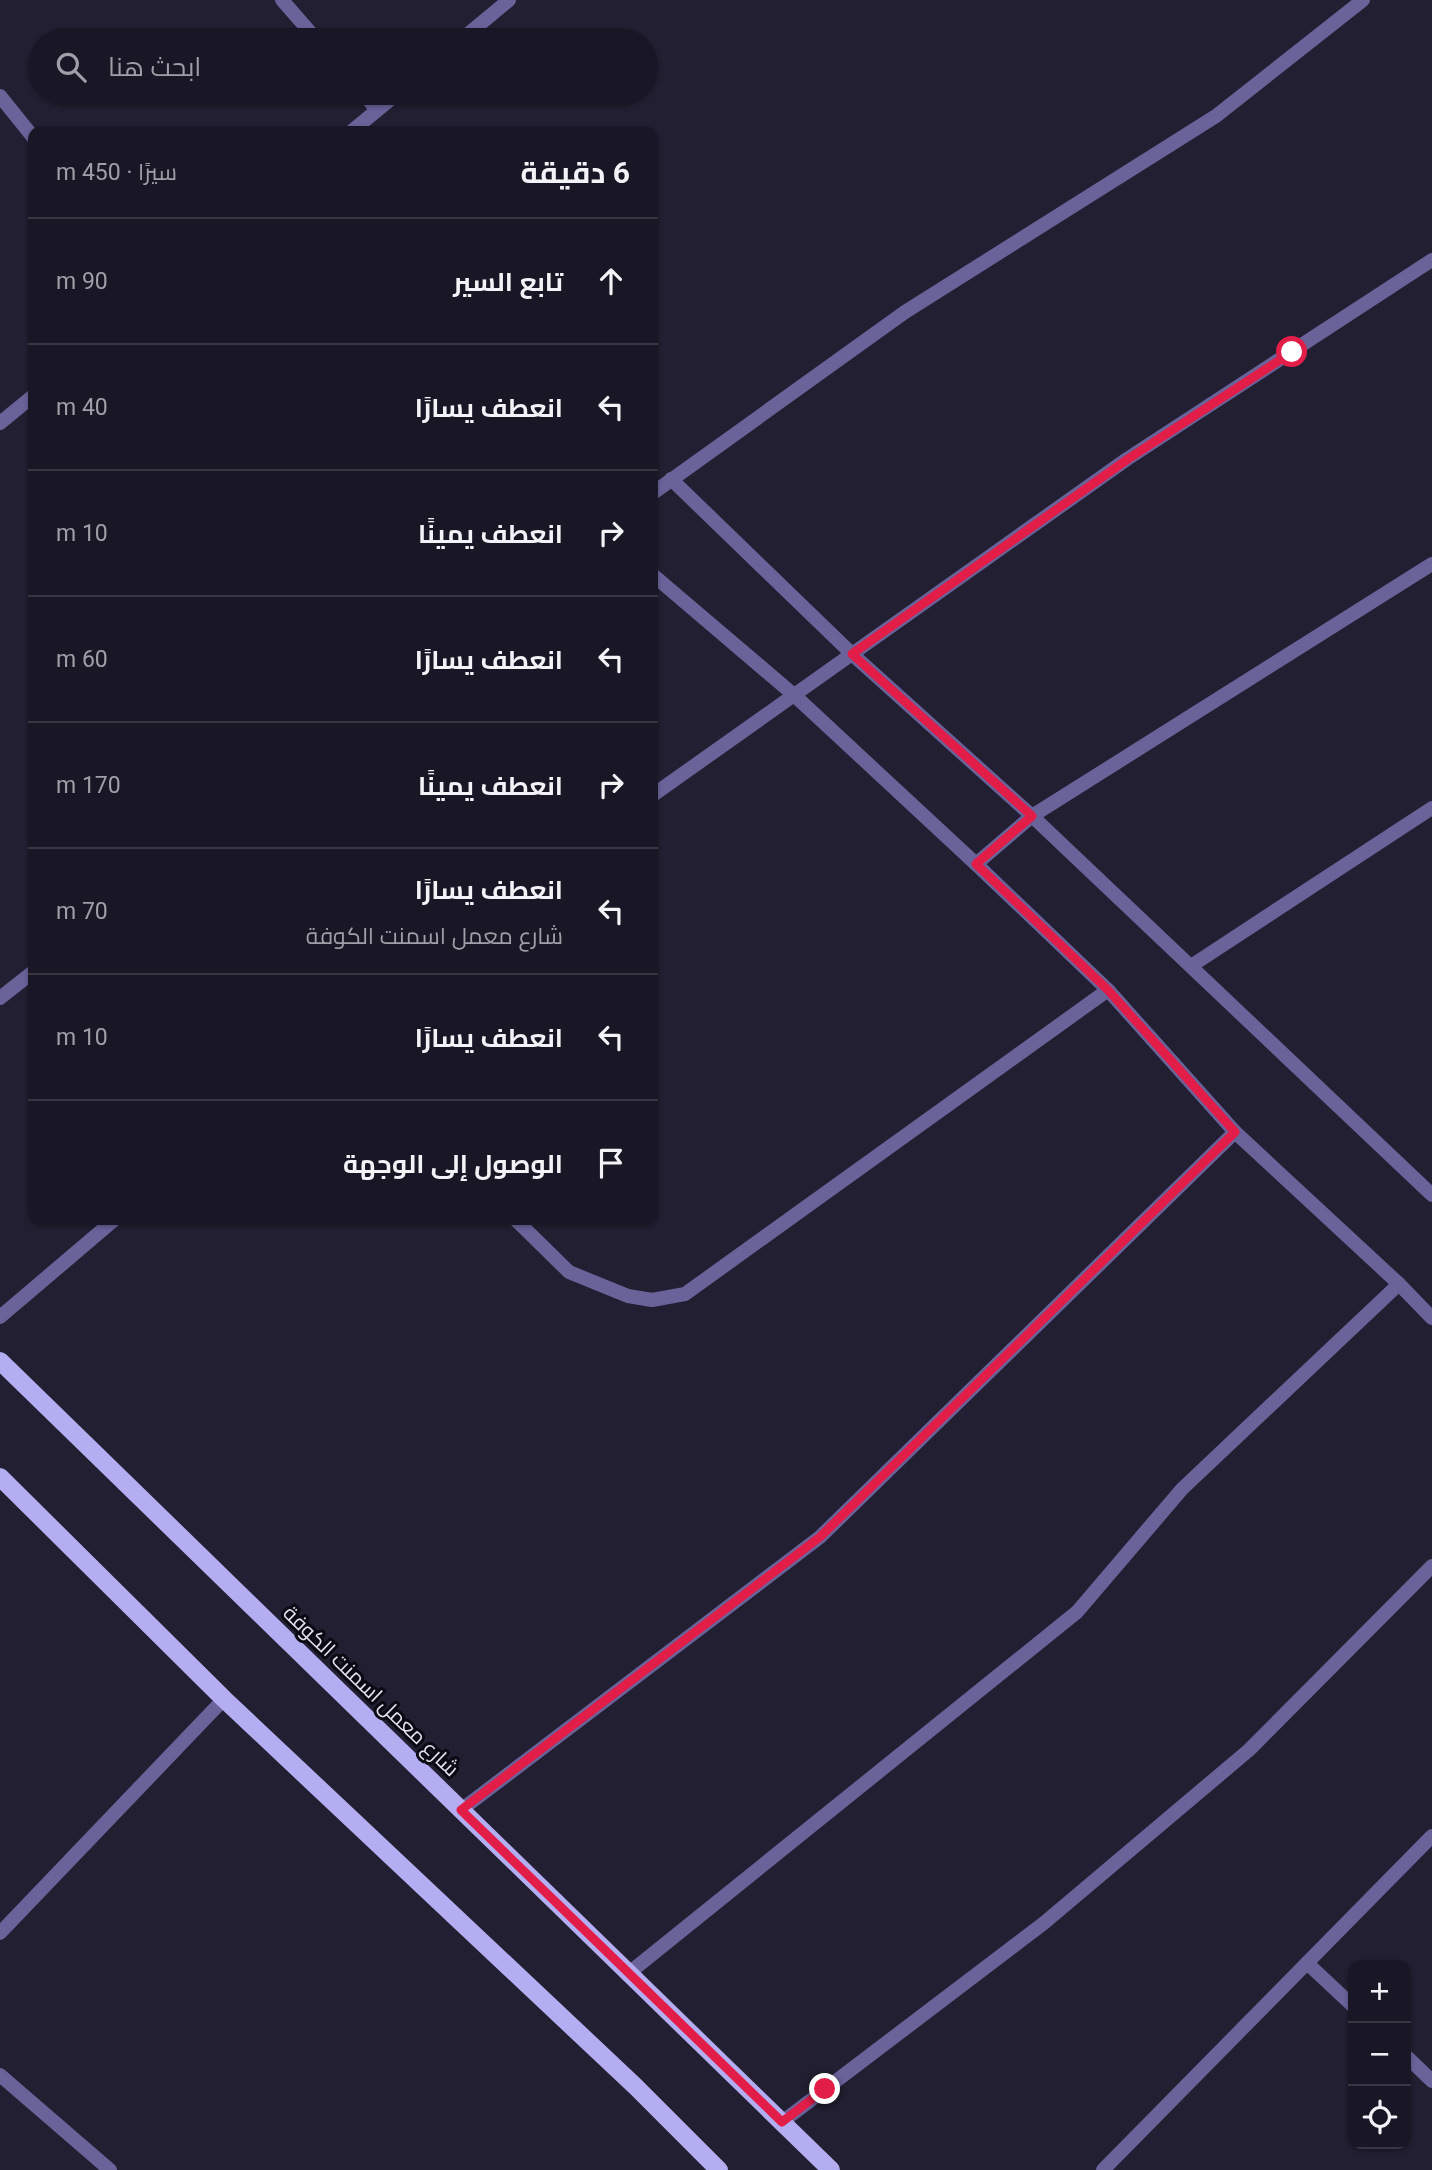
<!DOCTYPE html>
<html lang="ar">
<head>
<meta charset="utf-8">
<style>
  :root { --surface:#191725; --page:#262432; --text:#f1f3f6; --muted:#9f9fa7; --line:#373642 }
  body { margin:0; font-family:Roboto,Cairo,sans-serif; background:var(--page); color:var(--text); direction:rtl }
  .controls { position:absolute; right:21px; bottom:21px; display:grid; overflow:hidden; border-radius:14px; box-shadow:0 2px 5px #0004 }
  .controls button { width:63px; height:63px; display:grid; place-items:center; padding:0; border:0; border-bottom:2px solid var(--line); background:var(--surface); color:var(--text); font:35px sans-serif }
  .stop { position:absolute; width:21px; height:21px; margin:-16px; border:5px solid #e11d48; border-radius:50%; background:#fff }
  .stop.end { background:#e11d48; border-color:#fff; box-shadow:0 2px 7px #0008 }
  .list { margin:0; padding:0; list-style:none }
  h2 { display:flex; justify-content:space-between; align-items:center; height:91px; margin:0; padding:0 28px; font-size:30px }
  h2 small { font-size:23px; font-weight:400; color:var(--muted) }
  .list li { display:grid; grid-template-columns:46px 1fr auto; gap:21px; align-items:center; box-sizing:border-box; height:126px; padding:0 28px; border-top:2px solid var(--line) }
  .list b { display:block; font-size:26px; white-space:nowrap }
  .list p { margin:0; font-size:23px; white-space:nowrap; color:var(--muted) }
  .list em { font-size:23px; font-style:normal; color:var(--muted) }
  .icon { flex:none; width:38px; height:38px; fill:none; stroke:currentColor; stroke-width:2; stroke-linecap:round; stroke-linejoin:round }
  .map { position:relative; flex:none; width:1432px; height:2170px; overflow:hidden; direction:ltr }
  .search { position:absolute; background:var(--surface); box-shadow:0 2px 5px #0004; left:28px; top:28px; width:630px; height:77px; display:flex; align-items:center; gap:18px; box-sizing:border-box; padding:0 24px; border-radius:38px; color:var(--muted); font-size:26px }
  .panel { position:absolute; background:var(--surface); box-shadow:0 2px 5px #0004; left:28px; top:126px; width:630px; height:1099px; border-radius:14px; direction:rtl }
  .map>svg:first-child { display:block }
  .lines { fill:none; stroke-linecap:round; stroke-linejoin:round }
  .street { stroke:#69639a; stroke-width:14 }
  .primary { stroke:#b3adf1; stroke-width:18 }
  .route { stroke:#e11d48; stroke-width:9 }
  .labels { text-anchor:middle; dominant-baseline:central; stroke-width:6; stroke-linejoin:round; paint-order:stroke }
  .street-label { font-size:21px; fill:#e2e1ee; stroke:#0b0a12 }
</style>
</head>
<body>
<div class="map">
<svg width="1432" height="2170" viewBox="0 0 1432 2170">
  <rect width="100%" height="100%" fill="#211f31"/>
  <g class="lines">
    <g class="street">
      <path d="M282,0L317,40"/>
      <path d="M461,40L509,0"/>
      <path d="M363,93L377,110"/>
      <path d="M0,96L33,137"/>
      <path d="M352,131L398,93"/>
      <path d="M0,423L33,396"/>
      <path d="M671,479L852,654L1032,816L1432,1195"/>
      <path d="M653,493L905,312L1216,116L1363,0"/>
      <path d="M653,575L794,695L976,864L1108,990L1235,1132L1399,1284L1432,1318"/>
      <path d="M653,795L1127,459L1432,260"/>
      <path d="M976,864L1032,816L1432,564"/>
      <path d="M1191,966L1432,808"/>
      <path d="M0,998L33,972"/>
      <path d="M516,1220L569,1272L628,1296L652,1300L685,1294L1108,990"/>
      <path d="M0,1317L114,1220"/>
      <path d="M461,1810L820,1537L1235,1132"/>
      <path d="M0,1933L224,1699"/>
      <path d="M1307,1963L1353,2006"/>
      <path d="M629,1973L1077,1612L1182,1489L1399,1284"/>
      <path d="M1406,2056L1432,2081"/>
      <path d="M0,2075L110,2170"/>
      <path d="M782,2122L1044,1923L1249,1750L1432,1566"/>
      <path d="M1103,2170L1432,1836"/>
    </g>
    <g class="primary">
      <path d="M0,1361L831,2170"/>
      <path d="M0,1477L224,1699L636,2087L719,2170"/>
    </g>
  </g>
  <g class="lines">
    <path class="route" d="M825,2089L782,2122L461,1810L820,1537L1235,1132L1108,990L976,864L1032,816L852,654L1128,459L1292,352"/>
  </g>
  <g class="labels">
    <g class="street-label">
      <text transform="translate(371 1691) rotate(44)">شارع معمل اسمنت الكوفة</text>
    </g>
  </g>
</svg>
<div class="controls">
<button>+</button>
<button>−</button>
<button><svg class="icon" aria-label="locate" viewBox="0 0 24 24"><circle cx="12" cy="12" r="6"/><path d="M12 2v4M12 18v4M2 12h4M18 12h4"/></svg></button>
</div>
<div class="stop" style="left:1292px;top:352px"></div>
<div class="stop end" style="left:825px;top:2089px"></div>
<div class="search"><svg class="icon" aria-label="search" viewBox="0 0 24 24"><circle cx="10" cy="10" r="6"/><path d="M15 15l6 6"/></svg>ابحث هنا</div>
<section class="panel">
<h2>6 دقيقة<small>سيرًا · 450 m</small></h2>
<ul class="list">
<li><svg class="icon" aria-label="ahead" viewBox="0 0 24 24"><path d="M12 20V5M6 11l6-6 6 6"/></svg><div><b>تابع السير</b></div><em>90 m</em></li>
<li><svg class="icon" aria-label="left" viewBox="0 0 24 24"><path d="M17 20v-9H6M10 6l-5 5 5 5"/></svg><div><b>انعطف يسارًا</b></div><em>40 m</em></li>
<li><svg class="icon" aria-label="right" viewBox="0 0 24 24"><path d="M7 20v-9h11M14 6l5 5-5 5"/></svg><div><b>انعطف يمينًا</b></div><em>10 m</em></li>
<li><svg class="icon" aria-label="left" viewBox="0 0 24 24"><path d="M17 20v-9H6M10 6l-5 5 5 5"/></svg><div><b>انعطف يسارًا</b></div><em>60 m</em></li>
<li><svg class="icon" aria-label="right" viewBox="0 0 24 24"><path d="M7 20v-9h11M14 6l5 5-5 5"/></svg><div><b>انعطف يمينًا</b></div><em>170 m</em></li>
<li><svg class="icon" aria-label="left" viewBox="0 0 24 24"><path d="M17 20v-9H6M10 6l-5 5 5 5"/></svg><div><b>انعطف يسارًا</b><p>شارع معمل اسمنت الكوفة</p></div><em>70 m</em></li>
<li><svg class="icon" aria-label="left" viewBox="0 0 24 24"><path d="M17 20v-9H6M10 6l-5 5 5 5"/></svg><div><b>انعطف يسارًا</b></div><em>10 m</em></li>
<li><svg class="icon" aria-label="arrive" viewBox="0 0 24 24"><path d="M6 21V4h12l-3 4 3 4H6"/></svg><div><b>الوصول إلى الوجهة</b></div></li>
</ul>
</section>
</div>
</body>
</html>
